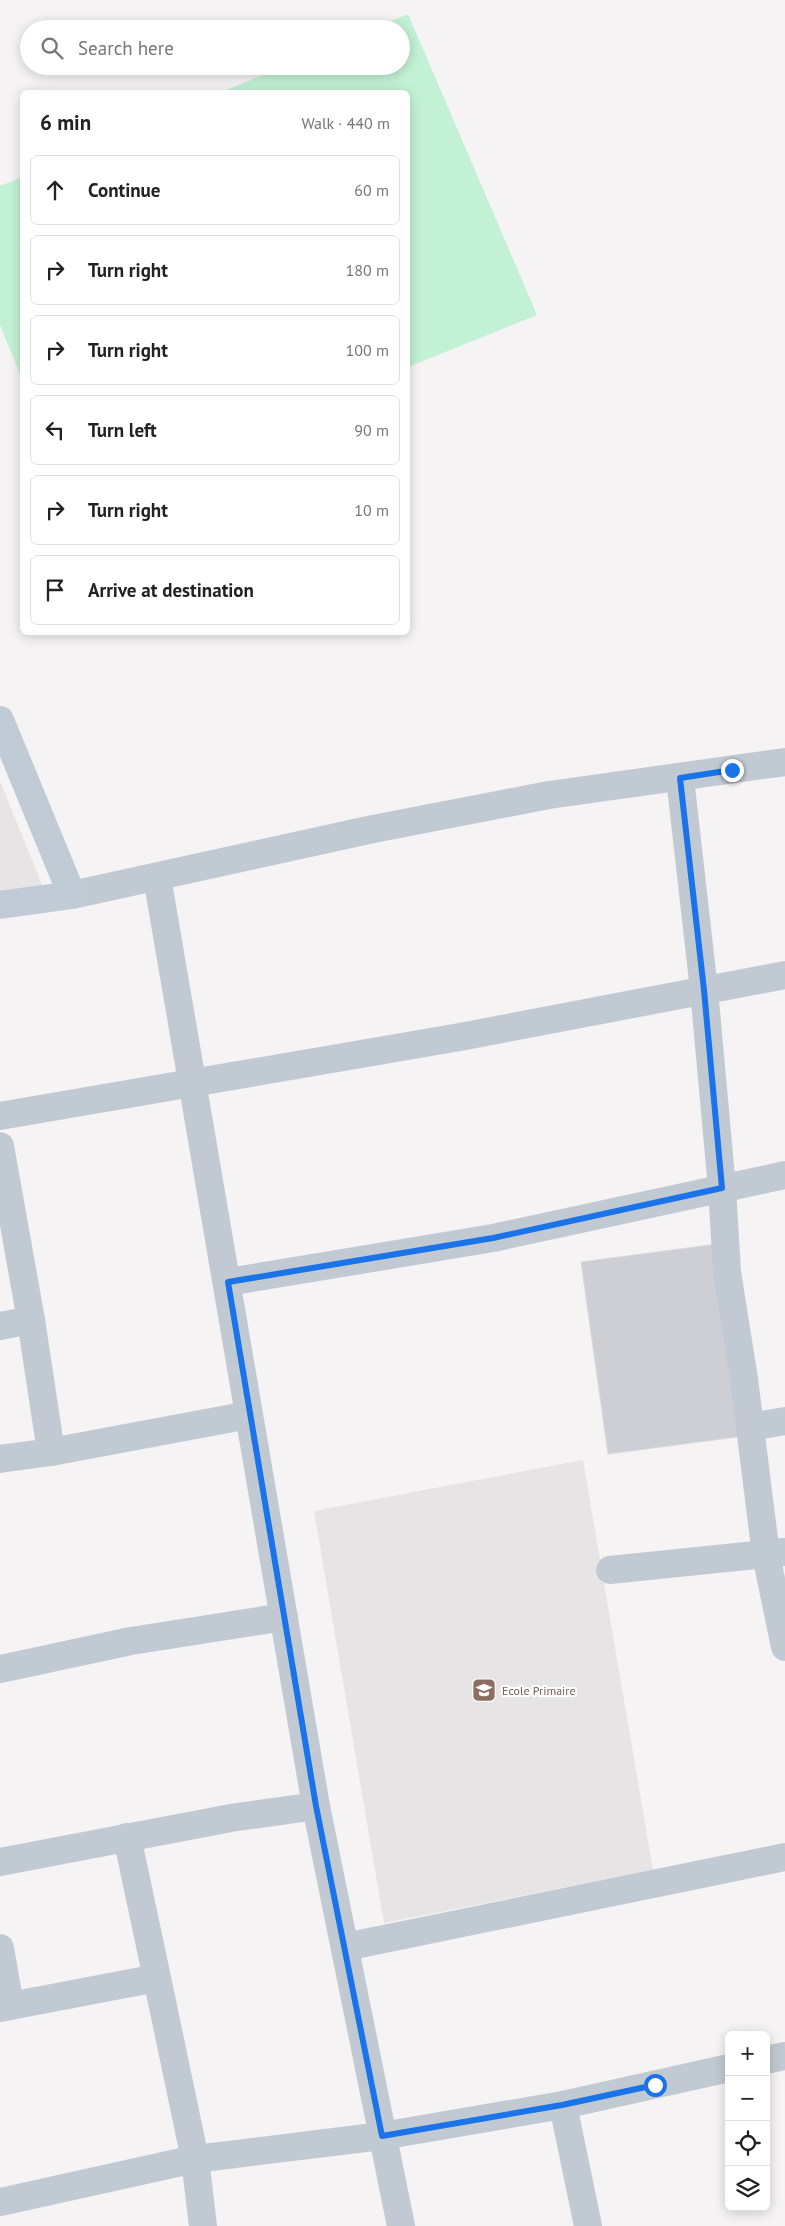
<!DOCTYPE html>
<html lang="en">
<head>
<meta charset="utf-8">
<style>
  :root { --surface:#fff; --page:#f6f6f6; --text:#222; --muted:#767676; --line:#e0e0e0 }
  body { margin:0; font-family:"PT Sans",sans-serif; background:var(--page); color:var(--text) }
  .controls { position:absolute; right:15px; bottom:15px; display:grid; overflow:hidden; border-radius:8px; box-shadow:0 2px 12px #0003 }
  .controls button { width:45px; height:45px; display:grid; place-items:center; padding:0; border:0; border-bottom:1px solid var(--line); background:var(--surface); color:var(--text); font:25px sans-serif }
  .stop { position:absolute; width:15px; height:15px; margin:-11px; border:4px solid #1a73e8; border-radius:50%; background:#fff }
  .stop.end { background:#1a73e8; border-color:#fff; box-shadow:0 1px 5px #0008 }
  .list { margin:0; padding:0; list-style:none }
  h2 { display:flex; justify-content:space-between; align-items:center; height:65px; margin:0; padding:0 20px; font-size:21px }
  h2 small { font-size:16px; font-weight:400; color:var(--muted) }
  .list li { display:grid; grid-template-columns:32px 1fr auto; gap:15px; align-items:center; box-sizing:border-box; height:70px; margin:0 10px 10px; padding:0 10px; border:1px solid var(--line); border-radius:8px }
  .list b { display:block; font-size:19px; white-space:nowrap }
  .list em { font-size:16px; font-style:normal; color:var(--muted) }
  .icon { flex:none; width:28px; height:28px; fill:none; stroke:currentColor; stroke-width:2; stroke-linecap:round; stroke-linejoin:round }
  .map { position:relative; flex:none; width:785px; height:2226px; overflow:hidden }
  .search { position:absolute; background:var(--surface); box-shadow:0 2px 12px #0003; left:20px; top:20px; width:390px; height:55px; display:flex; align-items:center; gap:12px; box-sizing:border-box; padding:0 18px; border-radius:28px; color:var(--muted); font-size:19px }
  .panel { position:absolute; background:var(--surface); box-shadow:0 2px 12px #0003; left:20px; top:90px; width:390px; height:545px; border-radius:8px }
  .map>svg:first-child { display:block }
  .education { fill:#e6e4e5 }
  .green { fill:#c3f1d5 }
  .building { fill:#cdcfd5; stroke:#d7d9de }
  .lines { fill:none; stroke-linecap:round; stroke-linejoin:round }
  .street { stroke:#c1cad2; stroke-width:28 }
  .secondary { stroke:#c1cbd6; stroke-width:28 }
  .route { stroke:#1a73e8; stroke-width:6 }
  .labels { text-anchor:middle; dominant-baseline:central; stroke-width:4.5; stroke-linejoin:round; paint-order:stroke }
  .education-label { font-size:12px; fill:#785e54; stroke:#fff; text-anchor:start }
</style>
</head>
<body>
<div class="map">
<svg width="785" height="2226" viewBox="0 0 785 2226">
  <rect width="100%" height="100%" fill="#f5f3f3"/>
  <g class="education">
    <path d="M0,781L47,897L0,907Z"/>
    <path d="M583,1460L653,1870L384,1923L314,1511Z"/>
  </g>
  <g class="green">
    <path d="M408,14L537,315L408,367V92H222L284,66H401V29H373Z"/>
    <path d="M22,177V379L0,325V186Z"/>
  </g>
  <path class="building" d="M718,1244L744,1436L608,1454L581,1262Z"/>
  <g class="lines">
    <g class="street">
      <path d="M680,778L704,990L722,1188L727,1272L744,1379L766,1555L785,1647"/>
      <path d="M157,877L316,1806L401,2226"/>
      <path d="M72,895L373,829L549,795L785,762"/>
      <path d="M0,1116L460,1037L785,975"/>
      <path d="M0,1146L31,1320L0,1326"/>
      <path d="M228,1282L493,1238L785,1175"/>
      <path d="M31,1320L51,1452L249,1415"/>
      <path d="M750,1427L785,1421"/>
      <path d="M0,1459L51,1452"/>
      <path d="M610,1570L784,1552"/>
      <path d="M0,1669L131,1641L284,1617"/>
      <path d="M127,1837L157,1978"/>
      <path d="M0,1862L231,1818L316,1806"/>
      <path d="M345,1947L785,1857"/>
      <path d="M0,1948L10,2006L0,2008"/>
      <path d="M10,2006L157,1978L195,2159L203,2226"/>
      <path d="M766,2060L785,2056"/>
      <path d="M563,2105L588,2226"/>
      <path d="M0,2202L195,2159L382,2136L563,2105L729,2068"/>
    </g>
    <path class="secondary" d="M0,720L72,895L0,905"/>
  </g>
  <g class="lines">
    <path class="route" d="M655,2085L562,2105L382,2136L316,1806L228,1282L493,1238L722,1188L704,990L680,778L732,770"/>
  </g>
  <defs>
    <g id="school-square" transform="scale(1.25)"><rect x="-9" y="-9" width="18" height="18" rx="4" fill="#8d6e63" stroke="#fff"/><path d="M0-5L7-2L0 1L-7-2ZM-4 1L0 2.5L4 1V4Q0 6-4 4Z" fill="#fff"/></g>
  </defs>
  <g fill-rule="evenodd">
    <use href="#school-square" x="484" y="1690"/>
  </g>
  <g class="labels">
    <g class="education-label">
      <text x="502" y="1690">Ecole Primaire</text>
    </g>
  </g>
</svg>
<div class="controls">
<button>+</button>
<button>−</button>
<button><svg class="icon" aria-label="locate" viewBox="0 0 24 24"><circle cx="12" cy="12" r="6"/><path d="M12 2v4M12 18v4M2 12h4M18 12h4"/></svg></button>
<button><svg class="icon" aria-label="layers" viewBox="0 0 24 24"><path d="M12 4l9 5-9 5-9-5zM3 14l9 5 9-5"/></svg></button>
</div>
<div class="stop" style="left:655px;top:2085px"></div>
<div class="stop end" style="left:732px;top:770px"></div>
<div class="search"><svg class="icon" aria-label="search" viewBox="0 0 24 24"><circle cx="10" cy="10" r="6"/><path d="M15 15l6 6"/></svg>Search here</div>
<section class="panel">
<h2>6 min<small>Walk · 440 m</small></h2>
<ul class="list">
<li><svg class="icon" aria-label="ahead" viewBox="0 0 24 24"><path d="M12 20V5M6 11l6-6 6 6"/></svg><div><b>Continue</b></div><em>60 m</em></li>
<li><svg class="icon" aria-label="right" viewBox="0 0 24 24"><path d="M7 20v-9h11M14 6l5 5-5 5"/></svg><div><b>Turn right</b></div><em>180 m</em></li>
<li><svg class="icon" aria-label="right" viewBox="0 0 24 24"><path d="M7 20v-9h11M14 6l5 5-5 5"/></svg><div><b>Turn right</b></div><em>100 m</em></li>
<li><svg class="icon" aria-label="left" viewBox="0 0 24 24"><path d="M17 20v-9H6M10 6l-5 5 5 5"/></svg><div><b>Turn left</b></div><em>90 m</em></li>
<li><svg class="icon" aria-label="right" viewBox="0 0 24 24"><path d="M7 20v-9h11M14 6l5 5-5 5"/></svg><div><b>Turn right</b></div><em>10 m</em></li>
<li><svg class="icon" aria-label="arrive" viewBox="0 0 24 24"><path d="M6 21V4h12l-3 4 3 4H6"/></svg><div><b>Arrive at destination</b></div></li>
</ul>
</section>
</div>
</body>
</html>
